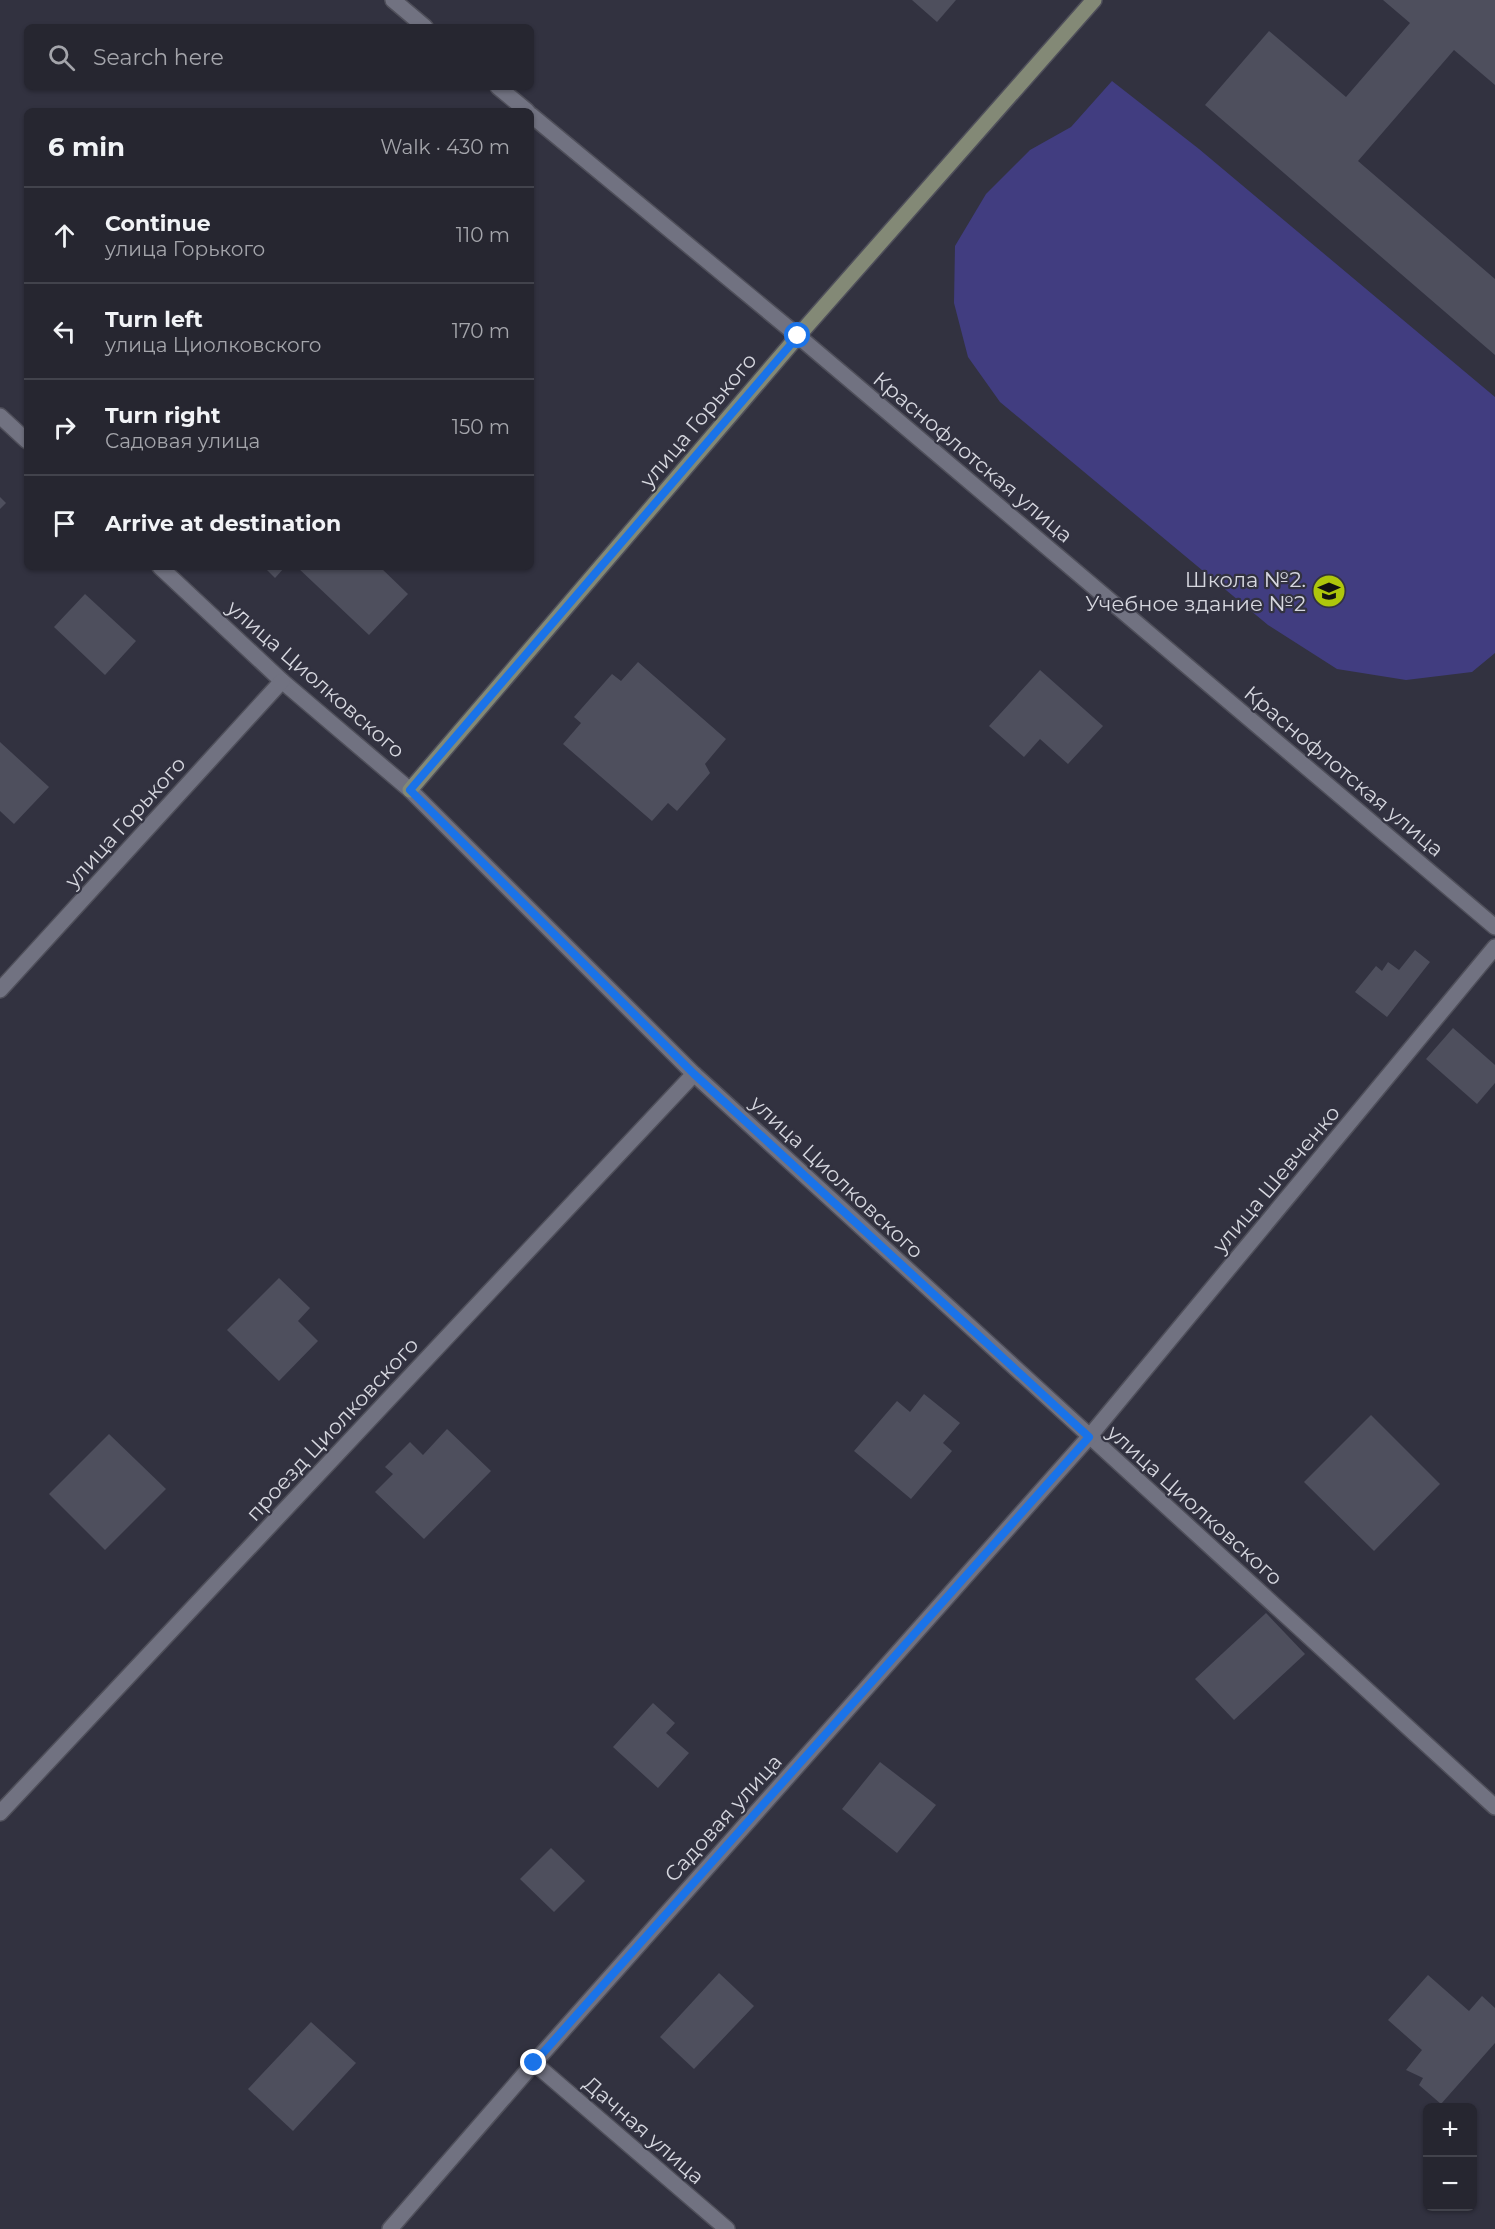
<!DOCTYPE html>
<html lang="en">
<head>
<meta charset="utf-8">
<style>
  :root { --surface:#262630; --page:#32323c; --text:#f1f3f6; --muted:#a4a5ab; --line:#42434c }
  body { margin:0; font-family:Montserrat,sans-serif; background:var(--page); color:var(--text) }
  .controls { position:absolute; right:18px; bottom:18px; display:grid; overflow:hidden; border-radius:9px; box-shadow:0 2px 4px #0004 }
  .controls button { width:54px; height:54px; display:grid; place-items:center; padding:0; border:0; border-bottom:2px solid var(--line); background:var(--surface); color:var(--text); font:30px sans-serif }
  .stop { position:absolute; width:18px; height:18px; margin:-14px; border:4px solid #1a73e8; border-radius:50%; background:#fff }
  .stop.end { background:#1a73e8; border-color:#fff; box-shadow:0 2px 6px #0008 }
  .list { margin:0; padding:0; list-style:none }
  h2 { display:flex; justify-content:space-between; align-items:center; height:78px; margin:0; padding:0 24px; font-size:26px }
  h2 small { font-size:20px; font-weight:400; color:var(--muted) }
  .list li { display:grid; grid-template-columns:39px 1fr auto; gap:18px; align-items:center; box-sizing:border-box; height:96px; padding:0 24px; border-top:2px solid var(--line) }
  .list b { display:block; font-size:22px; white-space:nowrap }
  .list p { margin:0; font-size:20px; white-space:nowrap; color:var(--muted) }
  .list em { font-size:20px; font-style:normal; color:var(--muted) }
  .icon { flex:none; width:33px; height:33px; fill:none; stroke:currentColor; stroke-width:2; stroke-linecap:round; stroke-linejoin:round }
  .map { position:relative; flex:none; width:1495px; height:2229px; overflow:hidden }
  .search { position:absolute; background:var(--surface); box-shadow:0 2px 4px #0004; left:24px; top:24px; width:510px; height:66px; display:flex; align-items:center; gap:15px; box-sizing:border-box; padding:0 21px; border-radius:9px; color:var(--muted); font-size:22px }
  .panel { position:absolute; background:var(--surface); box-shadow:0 2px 4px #0004; left:24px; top:108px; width:510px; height:462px; border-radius:9px }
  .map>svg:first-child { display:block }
  .green { fill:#413d80 }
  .building { fill:#4e4f5d }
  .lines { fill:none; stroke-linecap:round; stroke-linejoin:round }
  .street-casing { stroke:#4f4f5a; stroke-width:18 }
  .secondary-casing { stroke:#4f4f5a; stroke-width:18 }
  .street { stroke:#717281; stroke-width:15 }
  .secondary { stroke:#838976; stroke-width:15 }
  .route { stroke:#1a73e8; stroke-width:8 }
  .labels { text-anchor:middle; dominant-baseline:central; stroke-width:4.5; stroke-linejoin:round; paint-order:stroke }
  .street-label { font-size:21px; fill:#d6d7df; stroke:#323240 }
  .poi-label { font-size:21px; fill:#d6d7df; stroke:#323240; text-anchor:end }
</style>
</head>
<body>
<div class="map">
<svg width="1495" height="2229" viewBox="0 0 1495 2229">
  <rect width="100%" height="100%" fill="#323240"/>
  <path class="green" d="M1112,81L1199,149L1495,397V653L1472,672L1406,680L1337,669L1268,625L1000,402L968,357L954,303L955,246L986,194L1030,150L1071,127Z"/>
  <g class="building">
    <path d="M912,0H956L937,22Z"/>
    <path d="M1383,0H1495V85L1454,50L1358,161L1495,279V355L1205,105L1269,31L1346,97L1410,23Z"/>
    <path d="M0,497L6,503L0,509Z"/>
    <path d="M264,567H285L275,578Z"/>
    <path d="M297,567H380L408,594L369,635Z"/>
    <path d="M85,594L136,641L105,675L54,627Z"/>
    <path d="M638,662L726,739L705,764L710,773L677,811L668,803L652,821L563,744L581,723L574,717L612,674L621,681Z"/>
    <path d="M1040,670L1103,726L1068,764L1040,739L1024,757L989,726Z"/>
    <path d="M0,742L49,787L14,824L0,811Z"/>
    <path d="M1415,950L1430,962L1387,1017L1355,992L1376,966L1382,971L1388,962L1399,970Z"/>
    <path d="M1453,1028L1495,1065V1083L1477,1104L1426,1059Z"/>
    <path d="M279,1278L310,1308L298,1321L318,1341L279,1381L227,1330Z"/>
    <path d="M924,1394L960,1423L943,1443L952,1451L911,1499L854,1451L897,1401L910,1412Z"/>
    <path d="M1371,1415L1440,1484L1374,1551L1304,1482Z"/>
    <path d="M447,1429L491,1471L424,1539L375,1492L393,1474L385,1467L410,1442L423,1455Z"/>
    <path d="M109,1434L166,1489L105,1550L49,1494Z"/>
    <path d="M1266,1613L1305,1654L1234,1720L1195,1679Z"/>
    <path d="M653,1703L675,1723L666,1733L689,1753L658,1788L613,1747Z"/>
    <path d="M880,1762L936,1805L897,1853L842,1809Z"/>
    <path d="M551,1848L585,1881L554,1912L520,1879Z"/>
    <path d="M719,1973L754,2006L694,2069L660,2037Z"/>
    <path d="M1428,1975L1469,2011L1482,1996L1495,2008V2043L1441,2104L1419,2085L1423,2078L1406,2070L1422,2050L1388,2020Z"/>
    <path d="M311,2022L356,2063L293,2131L248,2089Z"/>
  </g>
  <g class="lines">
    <g class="street-casing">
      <g id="street">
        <path d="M393,0L425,27"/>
        <path d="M498,87L527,111"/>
        <path d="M531,115L798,336L1495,927"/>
        <path d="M0,416L27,441"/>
        <path d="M160,567L282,681L410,790L694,1074L1495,1807"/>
        <path d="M0,990L282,681"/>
        <path d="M0,1813L694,1074"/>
        <path d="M534,2063L727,2229"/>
        <path d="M390,2229L534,2063L1089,1437L1495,947"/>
      </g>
    </g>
    <g class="secondary-casing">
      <path id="secondary" d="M410,790L798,336L1094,0"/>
    </g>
    <use href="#street" class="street"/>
    <use href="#secondary" class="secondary"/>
  </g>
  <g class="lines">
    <path class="route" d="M534,2063L1089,1437L694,1074L410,790L798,336"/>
  </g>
  <defs>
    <g id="school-disc" transform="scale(1.725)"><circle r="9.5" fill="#aec60b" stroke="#323240"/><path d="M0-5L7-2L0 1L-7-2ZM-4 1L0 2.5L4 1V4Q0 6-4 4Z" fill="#111"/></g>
  </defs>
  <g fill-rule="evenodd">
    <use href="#school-disc" x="1329" y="591"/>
  </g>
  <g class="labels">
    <g class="street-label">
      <text transform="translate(698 420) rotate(-50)">улица Горького</text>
      <text transform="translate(973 457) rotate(40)">Краснофлотская улица</text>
      <text transform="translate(316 679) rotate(41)">улица Циолковского</text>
      <text transform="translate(1344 771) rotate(40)">Краснофлотская улица</text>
      <text transform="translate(125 822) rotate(-48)">улица Горького</text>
      <text transform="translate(837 1177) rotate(43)">улица Циолковского</text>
      <text transform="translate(1276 1179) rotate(-50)">улица Шевченко</text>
      <text transform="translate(332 1429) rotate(-47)">проезд Циолковского</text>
      <text transform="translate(1195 1505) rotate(42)">улица Циолковского</text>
      <text transform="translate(723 1818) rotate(-48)">Садовая улица</text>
      <text transform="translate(644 2130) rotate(41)">Дачная улица</text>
    </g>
    <g class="poi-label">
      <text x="1306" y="579">Школа №2.<tspan x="1306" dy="24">Учебное здание №2</tspan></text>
    </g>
  </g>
</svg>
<div class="controls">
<button>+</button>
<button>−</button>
</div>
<div class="stop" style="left:798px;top:336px"></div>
<div class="stop end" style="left:534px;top:2063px"></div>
<div class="search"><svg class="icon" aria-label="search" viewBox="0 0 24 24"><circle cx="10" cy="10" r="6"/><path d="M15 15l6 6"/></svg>Search here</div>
<section class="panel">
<h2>6 min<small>Walk · 430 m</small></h2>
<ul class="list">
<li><svg class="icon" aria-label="ahead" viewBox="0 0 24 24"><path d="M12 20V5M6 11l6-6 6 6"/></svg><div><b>Continue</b><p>улица Горького</p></div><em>110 m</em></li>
<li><svg class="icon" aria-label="left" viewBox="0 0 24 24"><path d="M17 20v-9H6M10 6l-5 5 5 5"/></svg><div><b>Turn left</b><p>улица Циолковского</p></div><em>170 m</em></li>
<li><svg class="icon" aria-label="right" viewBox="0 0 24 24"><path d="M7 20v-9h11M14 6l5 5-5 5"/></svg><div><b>Turn right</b><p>Садовая улица</p></div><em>150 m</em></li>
<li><svg class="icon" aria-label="arrive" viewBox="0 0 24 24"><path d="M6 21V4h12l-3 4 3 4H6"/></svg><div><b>Arrive at destination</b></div></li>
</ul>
</section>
</div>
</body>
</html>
